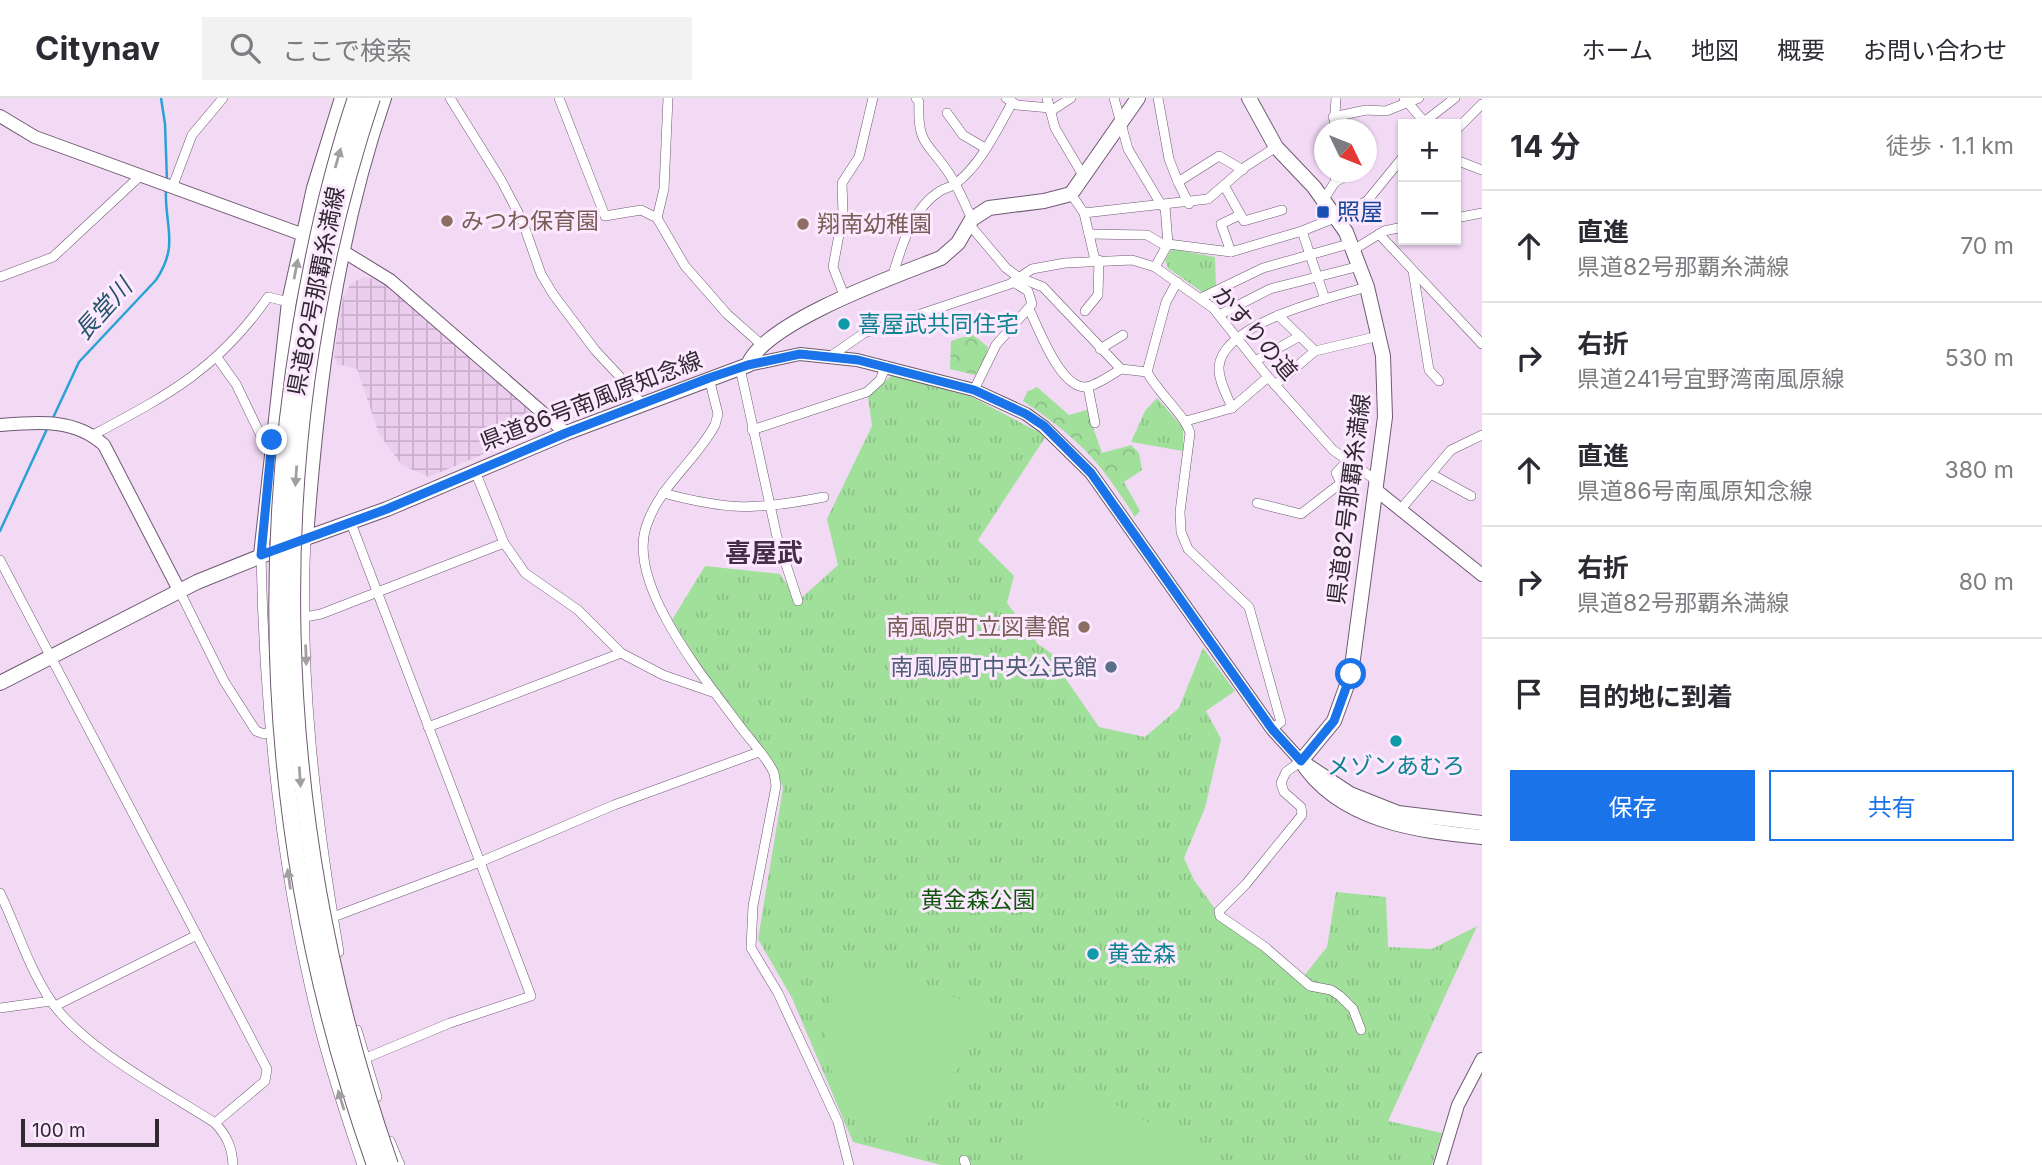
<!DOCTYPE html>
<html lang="ja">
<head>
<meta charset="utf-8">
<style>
  :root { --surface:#fff; --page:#f2f2f3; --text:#2b2b33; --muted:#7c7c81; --line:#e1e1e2; --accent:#1a73e8 }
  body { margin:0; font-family:Inter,"Noto Sans JP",sans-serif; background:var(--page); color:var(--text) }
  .controls { position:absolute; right:21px; top:21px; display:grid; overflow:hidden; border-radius:0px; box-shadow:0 2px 5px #0004 }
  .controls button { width:63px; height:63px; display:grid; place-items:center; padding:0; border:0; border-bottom:2px solid var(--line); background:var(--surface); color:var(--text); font:35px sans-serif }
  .compass { position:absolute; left:1314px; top:21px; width:63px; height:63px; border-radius:50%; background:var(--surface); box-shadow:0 2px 5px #0004; rotate:133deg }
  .scale { position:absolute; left:21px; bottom:18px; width:138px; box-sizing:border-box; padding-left:7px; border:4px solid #312832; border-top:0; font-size:19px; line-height:24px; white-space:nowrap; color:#312832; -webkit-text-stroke:5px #fce9ff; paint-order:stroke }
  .stop { position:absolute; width:21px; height:21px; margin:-16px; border:5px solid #1a73e8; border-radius:50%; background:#fff }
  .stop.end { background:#1a73e8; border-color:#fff; box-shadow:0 2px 7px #0008 }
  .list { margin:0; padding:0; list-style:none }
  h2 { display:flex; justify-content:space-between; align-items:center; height:91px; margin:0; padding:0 28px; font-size:30px }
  h2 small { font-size:23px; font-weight:400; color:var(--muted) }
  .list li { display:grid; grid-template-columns:46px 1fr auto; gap:21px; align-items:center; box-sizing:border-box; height:112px; padding:0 28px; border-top:2px solid var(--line) }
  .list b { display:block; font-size:26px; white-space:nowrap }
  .list p { margin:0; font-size:23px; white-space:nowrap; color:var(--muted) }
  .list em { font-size:23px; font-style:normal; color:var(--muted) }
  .actions { display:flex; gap:14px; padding:21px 28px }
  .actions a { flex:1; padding:16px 0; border:2px solid var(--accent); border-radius:0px; text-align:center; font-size:24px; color:var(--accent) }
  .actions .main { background:var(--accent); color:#fff }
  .icon { flex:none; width:38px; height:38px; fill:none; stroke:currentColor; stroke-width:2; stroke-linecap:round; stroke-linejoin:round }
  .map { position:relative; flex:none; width:1482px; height:1067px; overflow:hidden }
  header { display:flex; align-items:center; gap:42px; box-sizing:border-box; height:98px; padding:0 35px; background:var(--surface); border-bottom:2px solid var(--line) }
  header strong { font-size:33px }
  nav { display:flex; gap:38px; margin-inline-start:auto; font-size:24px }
  .search { width:490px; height:63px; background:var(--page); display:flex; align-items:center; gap:18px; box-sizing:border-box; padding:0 24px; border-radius:0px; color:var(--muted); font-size:26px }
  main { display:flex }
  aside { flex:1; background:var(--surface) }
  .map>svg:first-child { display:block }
  .industrial { fill:url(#industrial-grid) }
  .grass { fill:url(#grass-tufts) }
  .forest { fill:url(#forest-crowns) }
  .pitch { fill:#a1e09b }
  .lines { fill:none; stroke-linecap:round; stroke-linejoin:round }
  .stream { stroke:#2aa2d5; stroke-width:2.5 }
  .street-casing { stroke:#6e5971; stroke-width:10 }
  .secondary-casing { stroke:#6e5971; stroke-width:14 }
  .primary-casing { stroke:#6e5971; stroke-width:16 }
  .street { stroke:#fff; stroke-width:9 }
  .secondary { stroke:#fff; stroke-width:12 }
  .primary { stroke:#fff; stroke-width:14 }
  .highway-bridge-casing { stroke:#6e5971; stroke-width:18; stroke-linecap:butt }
  .highway-bridge { stroke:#fff; stroke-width:16 }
  .oneway { fill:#a29ea3 }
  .route { stroke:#1a73e8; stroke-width:9 }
  .transit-dot { fill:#1a4fb4; stroke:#fce9ff; stroke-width:2.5 }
  .education-dot { fill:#8d6e63; stroke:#fce9ff; stroke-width:2.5 }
  .culture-dot { fill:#0f9aa8; stroke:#fce9ff; stroke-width:2.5 }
  .service-dot { fill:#5c6f8a; stroke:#fce9ff; stroke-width:2.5 }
  .labels { text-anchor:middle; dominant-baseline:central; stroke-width:6; stroke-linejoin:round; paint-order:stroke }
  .transit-label { font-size:23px; fill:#164399; stroke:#fce9ff; text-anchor:start }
  .education-label { font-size:23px; fill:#785e54; stroke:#fce9ff; text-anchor:start }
  .street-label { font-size:23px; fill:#312832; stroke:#fce9ff }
  .culture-label { font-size:23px; fill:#0d838f; stroke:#fce9ff; text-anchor:start }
  .service-label { font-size:23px; fill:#4e5e75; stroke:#fce9ff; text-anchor:end }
  .park-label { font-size:23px; fill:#0f560c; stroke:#fce9ff }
  .water-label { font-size:24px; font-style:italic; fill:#255369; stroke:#fce9ff }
  .quarter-label { font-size:26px; font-weight:bold; fill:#433046; stroke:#fce9ff }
</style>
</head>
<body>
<header>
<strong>Citynav</strong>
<div class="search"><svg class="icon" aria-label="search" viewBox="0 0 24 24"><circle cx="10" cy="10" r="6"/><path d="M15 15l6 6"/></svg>ここで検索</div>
<nav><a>ホーム</a><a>地図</a><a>概要</a><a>お問い合わせ</a></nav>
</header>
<main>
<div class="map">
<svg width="1482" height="1067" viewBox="0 0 1482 1067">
  <defs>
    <pattern id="industrial-grid" width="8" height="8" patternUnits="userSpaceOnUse" patternTransform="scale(1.75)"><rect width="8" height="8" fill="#ebcdee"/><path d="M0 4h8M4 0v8" fill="none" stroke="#cab0cd"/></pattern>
    <pattern id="grass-tufts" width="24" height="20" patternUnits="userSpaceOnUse" patternTransform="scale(1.75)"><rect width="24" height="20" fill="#a1e09b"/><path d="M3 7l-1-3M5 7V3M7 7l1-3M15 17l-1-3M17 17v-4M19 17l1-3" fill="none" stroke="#8bc086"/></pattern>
    <pattern id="forest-crowns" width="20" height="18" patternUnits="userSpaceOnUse" patternTransform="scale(1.75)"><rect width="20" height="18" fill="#a1e09b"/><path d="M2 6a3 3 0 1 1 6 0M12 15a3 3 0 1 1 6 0" fill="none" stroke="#8bc086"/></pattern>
  </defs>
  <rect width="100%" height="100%" fill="#f2daf5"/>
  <path class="industrial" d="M364,179L382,183L550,328L429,379L402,367L379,336L357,271L337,266L334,257L343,200L351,185Z"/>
  <g class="grass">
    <path d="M1172,151L1215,159L1216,189L1202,194L1168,170L1165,162Z"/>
    <path d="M892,277L972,299L1046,338L978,442L1014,478L1007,505L1038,546L1062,563L1066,581L1099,629L1145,639L1179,610L1203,550L1235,593L1206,613L1221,641L1205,710L1184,760L1194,782L1227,827L1303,879L1327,849L1336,794L1386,799L1388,849L1432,851L1477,828L1388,1023L1442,1035L1432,1067H941L853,1044L792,900L758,841L783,690L775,668L700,567L672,522L705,468L780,476L798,503L838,467L827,421L872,328L868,299Z"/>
    <path d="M1157,300L1183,330V353L1131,344L1145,313Z"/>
  </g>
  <g class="forest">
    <path d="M972,236L988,249L985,262L975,277L950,271L951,243Z"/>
    <path d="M1037,289L1069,317L1087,312L1102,355L1131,347L1139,355L1142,372L1124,384L1140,413L1135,419C1099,362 1078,340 1023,303L1027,294Z"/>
  </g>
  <g class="pitch">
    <path d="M853,866L975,906L983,925L923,1034C906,1037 887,1031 872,1021C817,987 811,913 853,866Z"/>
    <path d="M1084,1001L1113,1005L1226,1067H1022C1028,1029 1050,1014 1084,1001Z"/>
  </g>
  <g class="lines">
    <g class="stream">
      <path d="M161,0L165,26L167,83"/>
      <path d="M52,322L79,264L156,182C180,146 164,128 166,90"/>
      <path d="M0,433L47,331"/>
    </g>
    <g class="street-casing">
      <g id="street">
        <path d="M450,0L501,82L522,122L541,176L553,196L595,252L635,295L641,307"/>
        <path d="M559,0L605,118L641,112L657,120L685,168L727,216L763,248"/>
        <path d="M916,0L919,4C917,49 929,44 950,77C959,91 965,107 972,121"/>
        <path d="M1006,0L1017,7L1050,10"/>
        <path d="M1047,0L1055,30L1084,79"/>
        <path d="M1114,0L1128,51L1162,108"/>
        <path d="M1158,0L1169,61L1178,84L1219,58L1243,72"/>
        <path d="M1404,0L1426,26"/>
        <path d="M1051,13L1071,0"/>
        <path d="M947,15L963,37L985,50"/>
        <path d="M1333,19L1366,12L1386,13L1419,0"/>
        <path d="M1424,24L1455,0"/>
        <path d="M1334,32L1336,0"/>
        <path d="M1456,32L1482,6"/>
        <path d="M1456,62L1482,72"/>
        <path d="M1366,65L1370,62"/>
        <path d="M1178,84L1189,106"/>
        <path d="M1335,84L1353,74"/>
        <path d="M1225,89L1244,123L1282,112"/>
        <path d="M172,90L192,37L223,0"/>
        <path d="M1071,96L1084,115L1095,162"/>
        <path d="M1324,101L1335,84L1336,74"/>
        <path d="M1165,108L1168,146"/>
        <path d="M1084,115L1208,101L1245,69L1276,49"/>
        <path d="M657,120L664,91L668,0"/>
        <path d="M1456,120L1482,115"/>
        <path d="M969,126L1006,170L1018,179L1043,189L1121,271L1147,274"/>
        <path d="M1302,133L1325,201"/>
        <path d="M1089,136L1147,137L1166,148"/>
        <path d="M1379,136L1482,246"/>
        <path d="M1355,151L1384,133L1403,129"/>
        <path d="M1231,154L1221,126L1240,117"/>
        <path d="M1155,169L1168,146L1231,154L1302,133L1337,119L1367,103L1403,59"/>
        <path d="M1413,173L1429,272L1439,283"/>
        <path d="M896,178L894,173C903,144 913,110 940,93C945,90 951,89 955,86C980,68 997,32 1012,5"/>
        <path d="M0,179L53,159L139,79"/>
        <path d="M1177,184L1166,204L1147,274C1159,296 1184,316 1190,335L1180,414L1181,434L1188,451L1249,509L1281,624L1272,631"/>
        <path d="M845,200L833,169L843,115L842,85L859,59L873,0"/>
        <path d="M1201,200L1263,170L1352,145"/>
        <path d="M1029,211C1039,231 1060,290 1086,289C1096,288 1111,277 1121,271"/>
        <path d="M1085,213L1098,197L1099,162"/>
        <path d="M1219,217L1270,191L1360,168"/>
        <path d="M1278,217L1315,253"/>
        <path d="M1100,251L1123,237"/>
        <path d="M831,258L864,235L1010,186L1032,171L1065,165L1132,162L1155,169L1213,210L1268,279L1333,352L1377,383"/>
        <path d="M218,261L236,286L262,340L272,342"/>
        <path d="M1255,263L1300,238"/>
        <path d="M740,270L777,439L798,503"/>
        <path d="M709,280L718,316L715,327C695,364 659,388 646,429C627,488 706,582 739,627C751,643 766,658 774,675L776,688L753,808L751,850L778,895L838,1024L849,1067"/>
        <path d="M1275,287L1315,253L1379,238"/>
        <path d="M1088,289L1095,325"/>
        <path d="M974,292L996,247L1032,206L1028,193L1013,184"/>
        <path d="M1232,310C1227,297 1218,282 1219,269C1222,225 1332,199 1367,189"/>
        <path d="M1186,323L1232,310L1268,279"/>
        <path d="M752,332L867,294L880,282L886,268"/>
        <path d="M93,337C168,297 218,271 268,199L289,204"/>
        <path d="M475,373L504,445L525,475L578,512L621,555L663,577L715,595"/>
        <path d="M1431,376L1471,398"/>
        <path d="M663,395C730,413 757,412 824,399"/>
        <path d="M1257,405L1301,416L1341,385L1336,375L1346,364"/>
        <path d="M1401,411L1451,352L1482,337"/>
        <path d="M351,425L531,898L450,925L366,960"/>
        <path d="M306,440C299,578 316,718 339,854"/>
        <path d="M261,457C264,613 280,769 317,920C329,970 346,1019 362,1067"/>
        <path d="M0,462L267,971L265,983L215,1025"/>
        <path d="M179,492L224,583L256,633L264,636L270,634"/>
        <path d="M305,519L321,516L504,445"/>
        <path d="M428,629L621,555"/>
        <path d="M1301,663L1286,674L1281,685L1284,694L1301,709L1302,717L1246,786L1219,813L1220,818L1265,849L1310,888L1331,892L1340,898L1353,911L1361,932"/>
        <path d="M0,795C17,830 28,869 51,903C83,950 167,994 215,1025C227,1038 232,1049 233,1067"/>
        <path d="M333,819L480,764L614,707L759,654"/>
        <path d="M55,908L197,837"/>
        <path d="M0,910L51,903"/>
        <path d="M357,932L377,999"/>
        <path d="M390,1043L400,1067"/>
        <path d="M964,1062L966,1067"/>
      </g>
    </g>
    <g class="secondary-casing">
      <g id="secondary">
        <path d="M0,18L35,39L312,140"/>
        <path d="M336,149L390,182L566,335"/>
        <path d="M748,267L800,256L857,262L974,292L1026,316L1044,329L1091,375L1272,631L1301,663"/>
        <path d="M0,327C37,324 75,320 104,347L179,492"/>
        <path d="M1376,392L1482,477"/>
        <path d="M1440,1067L1458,1007L1482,961"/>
      </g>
    </g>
    <g class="primary-casing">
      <g id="primary">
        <path d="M1249,0L1276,49L1314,89L1346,134L1367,189L1383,258L1385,319L1351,576L1334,623L1301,663"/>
        <path d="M306,440C317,291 335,142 384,0"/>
        <path d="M261,457L289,204L314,90L342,0"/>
        <path d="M0,585L197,484L306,440L387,411L566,335L748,267C764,224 898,177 941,160L958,145L972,121L989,110L1044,103L1071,96L1138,0"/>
        <path d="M1301,663C1339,723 1417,733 1482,739"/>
        <path d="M1302,664L1350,696L1398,715L1482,725"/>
      </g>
    </g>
    <use href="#street" class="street"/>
    <use href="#secondary" class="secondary"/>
    <use href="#primary" class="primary"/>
    <g class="highway-bridge-casing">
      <g id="highway-bridge">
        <path d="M356,0C331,74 314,151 301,228C253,514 278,794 375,1067"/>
        <path d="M372,0C256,347 270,724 390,1067"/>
      </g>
    </g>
    <use href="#highway-bridge" class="highway-bridge"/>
  </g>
  <defs><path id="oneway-solid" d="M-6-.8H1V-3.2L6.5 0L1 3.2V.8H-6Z" transform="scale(1.75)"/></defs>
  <g class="oneway">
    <use href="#oneway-solid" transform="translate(338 60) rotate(-74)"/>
    <use href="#oneway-solid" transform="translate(296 171) rotate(-79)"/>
    <use href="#oneway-solid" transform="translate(296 378) rotate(94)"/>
    <use href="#oneway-solid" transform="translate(306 557) rotate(88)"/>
    <use href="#oneway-solid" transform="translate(300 679) rotate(86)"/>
    <use href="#oneway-solid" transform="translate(289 781) rotate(-98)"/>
    <use href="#oneway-solid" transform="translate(341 1002) rotate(-107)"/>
  </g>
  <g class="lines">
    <path class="route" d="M272,342L261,457L387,411L566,335L709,280L748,267L800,256L858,262L974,292L1026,316L1044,328L1091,375L1272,631L1301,663L1334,623L1351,576"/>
  </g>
  <rect class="transit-dot" x="1316" y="107" width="14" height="14" rx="3.5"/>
  <g class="education-dot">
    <circle cx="447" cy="123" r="7"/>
    <circle cx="803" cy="126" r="7"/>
    <circle cx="1084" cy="529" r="7"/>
  </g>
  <g class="culture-dot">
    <circle cx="844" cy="226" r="7"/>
    <circle cx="1396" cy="643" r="7"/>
    <circle cx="1093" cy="856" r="7"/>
  </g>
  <circle class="service-dot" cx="1111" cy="569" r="7"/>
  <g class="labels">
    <g class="transit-label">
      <text x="1337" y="114">照屋</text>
    </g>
    <g class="education-label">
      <text x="461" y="123">みつわ保育園</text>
      <text x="817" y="126">翔南幼稚園</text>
      <text x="1070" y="529" text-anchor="end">南風原町立図書館</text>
    </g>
    <g class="street-label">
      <text transform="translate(316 193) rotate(-79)">県道82号那覇糸満線</text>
      <text transform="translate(1255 235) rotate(49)">かすりの道</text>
      <text transform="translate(591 303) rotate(-21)">県道86号南風原知念線</text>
      <text transform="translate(1349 401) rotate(-83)">県道82号那覇糸満線</text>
    </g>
    <g class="culture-label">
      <text x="858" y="226">喜屋武共同住宅</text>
      <text x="1396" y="668" text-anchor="middle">メゾンあむろ</text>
      <text x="1107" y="856">黄金森</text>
    </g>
    <g class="service-label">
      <text x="1097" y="569">南風原町中央公民館</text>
    </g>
    <g class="park-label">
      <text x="978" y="802">黄金森公園</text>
    </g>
    <g class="water-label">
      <text transform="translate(103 211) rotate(-48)">長堂川</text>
    </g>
    <g class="quarter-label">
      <text x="764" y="454">喜屋武</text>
    </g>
  </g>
</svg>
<div class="controls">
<button>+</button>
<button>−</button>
</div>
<svg class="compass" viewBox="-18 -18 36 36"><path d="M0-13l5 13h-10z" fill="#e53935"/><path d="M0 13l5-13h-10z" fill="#7c7c81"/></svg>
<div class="scale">100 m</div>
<div class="stop" style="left:1351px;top:576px"></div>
<div class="stop end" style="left:272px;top:342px"></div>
</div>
<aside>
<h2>14 分<small>徒歩 · 1.1 km</small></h2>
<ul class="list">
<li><svg class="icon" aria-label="ahead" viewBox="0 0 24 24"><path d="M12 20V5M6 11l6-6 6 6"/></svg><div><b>直進</b><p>県道82号那覇糸満線</p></div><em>70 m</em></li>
<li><svg class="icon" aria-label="right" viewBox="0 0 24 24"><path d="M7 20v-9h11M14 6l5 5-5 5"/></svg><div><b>右折</b><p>県道241号宜野湾南風原線</p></div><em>530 m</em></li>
<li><svg class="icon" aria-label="ahead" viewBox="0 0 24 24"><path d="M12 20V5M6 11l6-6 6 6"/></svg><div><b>直進</b><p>県道86号南風原知念線</p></div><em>380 m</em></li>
<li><svg class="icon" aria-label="right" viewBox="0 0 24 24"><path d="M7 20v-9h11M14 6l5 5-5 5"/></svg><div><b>右折</b><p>県道82号那覇糸満線</p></div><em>80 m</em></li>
<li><svg class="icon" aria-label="arrive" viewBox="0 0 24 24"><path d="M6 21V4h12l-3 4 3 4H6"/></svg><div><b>目的地に到着</b></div></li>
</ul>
<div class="actions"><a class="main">保存</a><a>共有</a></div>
</aside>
</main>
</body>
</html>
